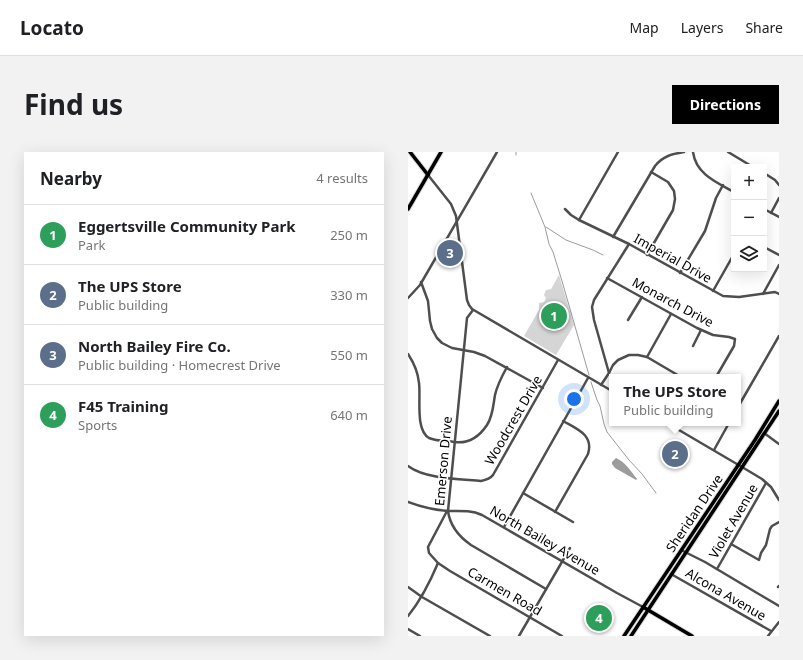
<!DOCTYPE html>
<html lang="en">
<head>
<meta charset="utf-8">
<style>
  :root { --surface:#fff; --page:#f2f2f2; --text:#202124; --muted:#757577; --line:#e0e0e0; --accent:#000 }
  body { margin:0; font-family:"Noto Sans",sans-serif; background:var(--page); color:var(--text) }
  .controls { position:absolute; right:12px; top:12px; display:grid; overflow:hidden; border-radius:0px; box-shadow:0 4px 16px #0002 }
  .controls button { width:36px; height:36px; display:grid; place-items:center; padding:0; border:0; border-bottom:1px solid var(--line); background:var(--surface); color:var(--text); font:20px sans-serif }
  .you { position:absolute; left:166px; top:247px; width:14px; height:14px; margin:-10px; border:3px solid #fff; border-radius:50%; background:#1a73e8; box-shadow:0 0 0 6px #1a73e833 }
  .badge { display:grid; place-items:center; width:26px; height:26px; border-radius:50%; background:var(--accent); color:#fff; font-size:13px; font-weight:700 }
  .pin { position:absolute; translate:-50% -50%; border:2px solid #fff; box-shadow:0 1px 4px #0006 }
  .popup { position:absolute; left:201px; top:222px; width:132px; height:52px; box-sizing:border-box; display:grid; place-content:center; border-radius:0px; background:var(--surface); filter:drop-shadow(0 1px 3px #0005); font-size:13px; white-space:nowrap; color:var(--muted) }
  .popup b { font-size:15px; color:var(--text) }
  .popup::after { content:''; position:absolute; left:50%; top:100%; margin-left:-8px; border:8px solid transparent; border-top-color:var(--surface) }
  .list { margin:0; padding:0; list-style:none }
  h2 { display:flex; justify-content:space-between; align-items:center; height:52px; margin:0; padding:0 16px; font-size:17px }
  h2 small { font-size:13px; font-weight:400; color:var(--muted) }
  .list li { display:grid; grid-template-columns:26px 1fr auto; gap:12px; align-items:center; box-sizing:border-box; height:60px; padding:0 16px; border-top:1px solid var(--line) }
  .list b { display:block; font-size:15px; white-space:nowrap }
  .list p { margin:0; font-size:13px; white-space:nowrap; color:var(--muted) }
  .list em { font-size:13px; font-style:normal; color:var(--muted) }
  .icon { flex:none; width:22px; height:22px; fill:none; stroke:currentColor; stroke-width:2; stroke-linecap:round; stroke-linejoin:round }
  .map { position:relative; flex:none; width:371px; height:484px; overflow:hidden; border-radius:0px }
  header { display:flex; align-items:center; gap:24px; box-sizing:border-box; height:56px; padding:0 20px; background:var(--surface); border-bottom:1px solid var(--line) }
  header strong { font-size:19px }
  nav { display:flex; gap:22px; margin-inline-start:auto; font-size:14px }
  .intro { display:flex; align-items:center; justify-content:space-between; box-sizing:border-box; height:96px; padding:0 24px }
  h1 { margin:0; font-size:28px }
  .button { padding:10px 18px; border-radius:0px; background:var(--accent); color:#fff; font-size:14px; font-weight:700 }
  main { display:flex; gap:24px; padding:0 24px }
  aside { flex:1; background:var(--surface); border-radius:0px; box-shadow:0 4px 16px #0002 }
  .map>svg:first-child { display:block }
  .green { fill:#d5d5d5 }
  .water { fill:#9c9c9c }
  .lines { fill:none; stroke-linecap:round; stroke-linejoin:round }
  .stream { stroke:#9c9c9c; stroke-width:1 }
  .major-casing { stroke:#dbdbdb; stroke-width:5.5 }
  .minor { stroke:#4e4e4e; stroke-width:2.5 }
  .major { stroke:#000; stroke-width:3.5 }
  .labels { text-anchor:middle; dominant-baseline:central; stroke-width:3; stroke-linejoin:round; paint-order:stroke }
  .street-label { font-size:13px; fill:#000; stroke:#fff }
</style>
</head>
<body>
<header>
<strong>Locato</strong>
<nav><a>Map</a><a>Layers</a><a>Share</a></nav>
</header>
<div class="intro"><h1>Find us</h1><a class="button">Directions</a></div>
<main>
<aside>
<h2>Nearby<small>4 results</small></h2>
<ul class="list">
<li><span class="badge" style="background:#2e9e5b">1</span><div><b>Eggertsville Community Park</b><p>Park</p></div><em>250 m</em></li>
<li><span class="badge" style="background:#5c6f8a">2</span><div><b>The UPS Store</b><p>Public building</p></div><em>330 m</em></li>
<li><span class="badge" style="background:#5c6f8a">3</span><div><b>North Bailey Fire Co.</b><p>Public building · Homecrest Drive</p></div><em>550 m</em></li>
<li><span class="badge" style="background:#2e9e5b">4</span><div><b>F45 Training</b><p>Sports</p></div><em>640 m</em></li>
</ul>
</aside>
<div class="map">
<svg width="371" height="484" viewBox="0 0 371 484">
  <rect width="100%" height="100%" fill="#fff"/>
  <path class="green" d="M151,123L166,173L148,203L116,184L131,158V151L136,150L138,146L136,143L138,138L143,137Z"/>
  <path class="water" d="M208,306C217,310 223,319 229,327L228,328L207,316L204,312V310Z"/>
  <g class="lines">
    <g class="stream">
      <path d="M108,0V3"/>
      <path d="M123,41L137,75L141,92L145,100L154,129L181,223"/>
      <path d="M138,75L158,88L185,98L195,103"/>
      <path d="M183,230L189,248L192,254L196,272L199,280L221,308L234,322L248,341"/>
    </g>
    <g class="major-casing">
      <g id="major">
        <path d="M2,0L20,23"/>
        <path d="M0,57L33,0"/>
        <path d="M235,455L284,484"/>
        <path d="M216,484L347,288L371,249"/>
        <path d="M223,484L371,259"/>
      </g>
    </g>
    <g class="minor">
      <path d="M285,0C288,22 308,30 326,40"/>
      <path d="M320,0L345,15"/>
      <path d="M356,21L367,28L371,33"/>
      <path d="M20,23L43,52L48,64L59,148L61,153L64,157L204,239"/>
      <path d="M157,57L163,63L171,68L221,92L315,144L331,145L367,140L371,142"/>
      <path d="M356,57L371,65"/>
      <path d="M363,61L371,46"/>
      <path d="M171,68L210,0"/>
      <path d="M205,85L247,14C255,4 264,2 276,0"/>
      <path d="M356,95L371,103"/>
      <path d="M239,103L265,58L267,47L266,39L260,30L243,20"/>
      <path d="M272,121L297,79L308,46L315,33"/>
      <path d="M199,126L289,176L305,183L321,185L327,187L326,194L308,225"/>
      <path d="M13,130L20,149L22,169L24,177L29,186L34,191L44,196L66,200L77,204L135,236"/>
      <path d="M305,139L326,102"/>
      <path d="M355,142L371,113"/>
      <path d="M0,146L12,133L89,0"/>
      <path d="M65,158L59,166L40,359C42,374 50,384 63,393L138,437"/>
      <path d="M220,168L234,145"/>
      <path d="M285,194L293,178"/>
      <path d="M0,202C6,211 10,221 11,231C13,246 7,278 21,286C28,289 38,289 46,290C60,292 71,285 79,273C85,264 85,254 87,243C89,234 94,224 99,215"/>
      <path d="M239,205L263,162"/>
      <path d="M201,221L205,213L210,208L221,203H230L239,205L273,225"/>
      <path d="M193,233L201,221L186,168L184,155L186,148L221,92"/>
      <path d="M330,255L371,184"/>
      <path d="M259,271L334,315L354,327L363,335L371,348"/>
      <path d="M356,281L371,292"/>
      <path d="M306,298L321,271"/>
      <path d="M0,314C17,327 51,327 73,329C78,328 82,327 85,323L150,208"/>
      <path d="M115,341L165,370"/>
      <path d="M0,350C13,355 26,358 40,359C52,359 63,358 74,363L209,441L235,455"/>
      <path d="M147,360L180,302C186,283 169,277 155,269"/>
      <path d="M96,375L180,226"/>
      <path d="M323,392L351,408L353,401L358,393L362,377L364,374L371,370"/>
      <path d="M273,398L297,410L371,454"/>
      <path d="M30,411L42,419L154,484"/>
      <path d="M309,417L358,331"/>
      <path d="M263,422L363,479"/>
      <path d="M0,435L14,445L82,484"/>
      <path d="M370,435L371,434"/>
      <path d="M0,464C13,448 22,430 30,411L21,401L20,395L39,359"/>
      <path d="M0,477L12,484"/>
      <path d="M111,484L162,396"/>
      <path d="M360,484L371,470"/>
    </g>
    <use href="#major" class="major"/>
  </g>
  <g class="labels">
    <g class="street-label">
      <text transform="translate(265 106) rotate(29)">Imperial Drive</text>
      <text transform="translate(265 150) rotate(28)">Monarch Drive</text>
      <text transform="translate(105 268) rotate(-60)">Woodcrest Drive</text>
      <text transform="translate(35 309) rotate(-85)">Emerson Drive</text>
      <text transform="translate(286 361) rotate(-56)">Sheridan Drive</text>
      <text transform="translate(325 369) rotate(-60)">Violet Avenue</text>
      <text transform="translate(137 388) rotate(30)">North Bailey Avenue</text>
      <text transform="translate(97 439) rotate(30)">Carmen Road</text>
      <text transform="translate(318 442) rotate(30)">Alcona Avenue</text>
    </g>
  </g>
</svg>
<div class="controls">
<button>+</button>
<button>−</button>
<button><svg class="icon" aria-label="layers" viewBox="0 0 24 24"><path d="M12 4l9 5-9 5-9-5zM3 14l9 5 9-5"/></svg></button>
</div>
<div class="you"></div>
<div class="pin badge" style="left:146px;top:164px;background:#2e9e5b">1</div>
<div class="pin badge" style="left:267px;top:302px;background:#5c6f8a">2</div>
<div class="popup"><b>The UPS Store</b>Public building</div>
<div class="pin badge" style="left:42px;top:101px;background:#5c6f8a">3</div>
<div class="pin badge" style="left:191px;top:466px;background:#2e9e5b">4</div>
</div>
</main>
</body>
</html>
